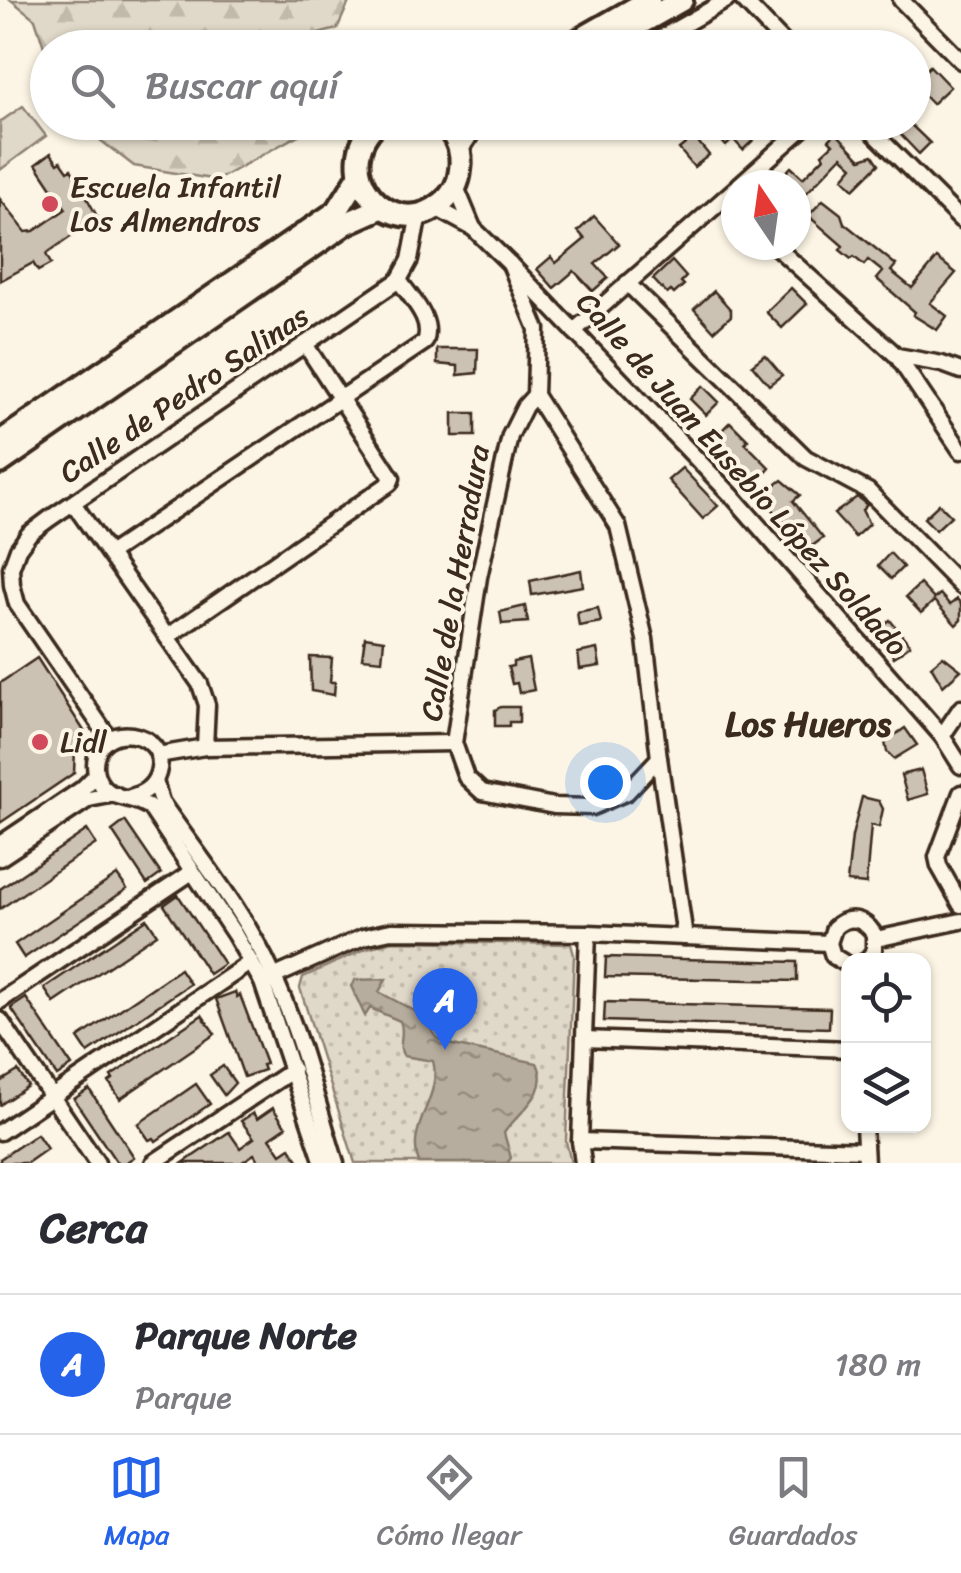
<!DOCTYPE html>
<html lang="es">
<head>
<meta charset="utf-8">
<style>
  :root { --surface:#fff; --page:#f7f7f7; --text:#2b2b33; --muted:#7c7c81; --line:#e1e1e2; --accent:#2563eb }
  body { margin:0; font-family:Sriracha,sans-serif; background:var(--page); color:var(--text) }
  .controls { position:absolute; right:30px; bottom:30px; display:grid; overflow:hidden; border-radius:20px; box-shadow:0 2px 8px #0004 }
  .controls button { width:90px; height:90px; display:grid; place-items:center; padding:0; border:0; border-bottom:2px solid var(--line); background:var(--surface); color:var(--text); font:50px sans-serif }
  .compass { position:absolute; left:721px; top:170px; width:90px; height:90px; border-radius:50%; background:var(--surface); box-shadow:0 2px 8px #0004; rotate:347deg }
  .you { position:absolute; left:605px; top:782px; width:35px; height:35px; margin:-25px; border:8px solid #fff; border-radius:50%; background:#1a73e8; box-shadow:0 0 0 15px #1a73e833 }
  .badge { display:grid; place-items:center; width:65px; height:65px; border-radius:50%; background:var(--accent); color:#fff; font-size:32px; font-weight:700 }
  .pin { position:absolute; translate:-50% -82px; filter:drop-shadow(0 2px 5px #0008) }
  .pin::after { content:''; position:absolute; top:52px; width:35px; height:30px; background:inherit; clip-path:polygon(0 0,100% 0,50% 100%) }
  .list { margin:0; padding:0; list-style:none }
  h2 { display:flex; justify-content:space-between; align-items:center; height:130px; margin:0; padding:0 40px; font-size:42px }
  h2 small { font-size:32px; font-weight:400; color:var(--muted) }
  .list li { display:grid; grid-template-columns:65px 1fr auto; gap:30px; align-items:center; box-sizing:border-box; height:140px; padding:0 40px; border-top:2px solid var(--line) }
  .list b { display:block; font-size:38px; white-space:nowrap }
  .list p { margin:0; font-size:32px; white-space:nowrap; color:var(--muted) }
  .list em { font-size:32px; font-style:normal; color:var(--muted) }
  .icon { flex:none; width:55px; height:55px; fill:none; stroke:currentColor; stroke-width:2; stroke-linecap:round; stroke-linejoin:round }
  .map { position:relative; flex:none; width:961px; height:1163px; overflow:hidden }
  .search { position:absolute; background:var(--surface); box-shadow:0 2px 8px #0004; left:30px; right:30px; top:30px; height:110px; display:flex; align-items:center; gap:25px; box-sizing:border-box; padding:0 35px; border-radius:55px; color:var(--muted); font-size:38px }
  .sheet { height:270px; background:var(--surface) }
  nav { display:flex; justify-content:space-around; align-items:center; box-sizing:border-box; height:140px; border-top:2px solid var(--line); background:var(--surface); font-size:28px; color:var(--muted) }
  nav a { display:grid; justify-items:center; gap:5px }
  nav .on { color:var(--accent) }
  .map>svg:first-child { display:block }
  .forest { fill:url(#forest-firs); stroke:#8e8173; stroke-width:2.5 }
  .park { fill:url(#park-dots); stroke:#8e8173; stroke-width:2.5 }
  .pitch { fill:#e0d8c8; stroke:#8e8173; stroke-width:2.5 }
  .water { fill:url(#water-ripples); stroke:#85796b; stroke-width:2.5 }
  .building { fill:#ccc2b3; stroke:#3b2a1e; stroke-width:2.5 }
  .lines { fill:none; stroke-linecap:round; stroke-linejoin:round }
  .minor-casing { stroke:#3b2a1e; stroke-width:21 }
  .secondary-casing { stroke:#3b2a1e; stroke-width:28 }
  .minor { stroke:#fcf5e5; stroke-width:14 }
  .secondary { stroke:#fcf5e5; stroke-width:20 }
  .poi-dot { fill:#d1495b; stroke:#fcf5e5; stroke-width:4 }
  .labels { text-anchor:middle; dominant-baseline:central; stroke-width:8; stroke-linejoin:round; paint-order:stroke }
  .poi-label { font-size:30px; fill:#3b2a1e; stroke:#fcf5e5; text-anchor:start }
  .street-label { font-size:30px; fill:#3b2a1e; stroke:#fcf5e5 }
  .quarter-label { font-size:35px; font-weight:bold; fill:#3b2a1e; stroke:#fcf5e5 }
</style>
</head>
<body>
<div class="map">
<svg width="961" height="1163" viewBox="0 0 961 1163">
  <defs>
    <pattern id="forest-firs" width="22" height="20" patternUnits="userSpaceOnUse" patternTransform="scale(2.5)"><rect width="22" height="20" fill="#e0d8c8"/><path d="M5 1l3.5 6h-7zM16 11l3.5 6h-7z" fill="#c1baab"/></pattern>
    <pattern id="park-dots" width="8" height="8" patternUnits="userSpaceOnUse" patternTransform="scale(2.5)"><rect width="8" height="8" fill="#e0d8c8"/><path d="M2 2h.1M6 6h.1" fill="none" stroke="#c1baab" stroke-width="1.8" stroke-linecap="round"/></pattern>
    <pattern id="water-ripples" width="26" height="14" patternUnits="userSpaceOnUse" patternTransform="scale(2.5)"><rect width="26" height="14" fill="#b7ad9e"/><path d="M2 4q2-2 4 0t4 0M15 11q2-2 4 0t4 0" fill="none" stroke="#968d80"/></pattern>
  </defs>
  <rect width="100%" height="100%" fill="#fcf5e5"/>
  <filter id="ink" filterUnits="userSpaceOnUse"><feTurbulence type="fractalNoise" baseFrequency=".01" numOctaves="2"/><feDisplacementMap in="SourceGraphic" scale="20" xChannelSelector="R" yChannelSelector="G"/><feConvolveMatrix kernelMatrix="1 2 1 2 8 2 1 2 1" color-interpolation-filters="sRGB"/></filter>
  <g filter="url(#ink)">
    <g class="forest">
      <path d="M11,0H350L337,29L300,39V47L48,48L47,56L35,19Z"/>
      <path d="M308,122L309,129L217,180L134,166L78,123Z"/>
    </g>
    <path class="park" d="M393,941L571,944L574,955L566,1141L571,1163H355L300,988L303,977L367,948Z"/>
    <path class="pitch" d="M23,106L46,136L0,170V122Z"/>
    <path class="water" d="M386,979L379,992L422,1015L436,1037L448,1044L537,1063C552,1093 518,1112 504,1133L511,1158L507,1163H419C405,1126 443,1097 433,1061L404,1056C396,1046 406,1033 400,1021L370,1008L365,1016L351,986L355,980Z"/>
    <g class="building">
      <path d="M930,66L950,87L932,104L914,85V81Z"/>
      <path d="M705,122H761L766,128L743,150L733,139L726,146Z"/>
      <path d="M908,122L930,143L919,154L898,132Z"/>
      <path d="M836,133L861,159L873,155L879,164L854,189L843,178L853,166L842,156L796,204V185H774L791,167L803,178L824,157L822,154L833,144L829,140Z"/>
      <path d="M694,137L709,155L694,167L679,149Z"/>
      <path d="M51,153L58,163L61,161L68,171L71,169L98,218L46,254L51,264L38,271L33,263L0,281V199L26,232L34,231L66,209L36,164Z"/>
      <path d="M823,200L841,214L844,223L896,265L891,271L912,288L937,258L956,273L930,303L947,316L937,330L913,315L915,312L877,279L883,272L868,260L864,265L854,257L851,259L840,250L843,246L813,220L809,215Z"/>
      <path d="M594,216L619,244L595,264L608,278L593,291L574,271L554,288L537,269L551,257L556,263L585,239L578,231Z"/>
      <path d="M672,261L686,277L681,282L684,285L674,294L671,291L667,294L653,279Z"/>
      <path d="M791,288L807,304L782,328L766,312Z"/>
      <path d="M714,291L731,310V316L714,331L694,309Z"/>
      <path d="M437,349H478L477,373L458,375V366L437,364Z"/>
      <path d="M765,355L782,375L769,385L752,365Z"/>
      <path d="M703,386L719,402L706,415L690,399Z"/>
      <rect x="453" y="413" width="22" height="23"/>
      <path d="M730,422L748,440L745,443L770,468L763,476L760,473L745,488L715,455L719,451L710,442Z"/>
      <path d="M682,468L718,506L703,519L668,480Z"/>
      <path d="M782,480L800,495L793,501L823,538L804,552L781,526L785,523L761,496Z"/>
      <path d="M857,497L867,505L862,510L869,524L855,537L834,514Z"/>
      <path d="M939,504L951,516L936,530L924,518Z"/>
      <path d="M890,553L903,567L891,579L878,566Z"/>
      <path d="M581,570L583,586L532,595L530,581Z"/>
      <path d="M920,584L934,599L940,594L950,605L957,599L961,604V620L956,625L934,601L921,613L906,597Z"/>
      <path d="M525,606L528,622L502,624L500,612Z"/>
      <path d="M598,608L601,622L579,626L577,612Z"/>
      <path d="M890,620L910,645L894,657L874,632Z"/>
      <path d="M365,637L384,640L382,660L362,658Z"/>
      <path d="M597,649L600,666L580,669L578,653Z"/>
      <path d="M943,656L961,670L943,686L931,666Z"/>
      <path d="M310,657L332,658L330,682H335L334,695L311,691Z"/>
      <path d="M37,658L86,734L75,749L74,773L0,823V683Z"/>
      <path d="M528,659L534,690L519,693L517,683L512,684L508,667L513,666V662Z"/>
      <path d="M501,707H519V722H509V726H495V710Z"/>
      <path d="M905,728L917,745L894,759L887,752L885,742Z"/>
      <path d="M921,770L928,794L908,800L901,775Z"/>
      <path d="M862,797L879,801L883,809L879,827L871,825L866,884L847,882L852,836Z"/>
      <path d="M125,821L161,874L147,884L112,831Z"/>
      <path d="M87,830L96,844L0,909V889Z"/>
      <path d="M117,875L127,889L24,958L15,944Z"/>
      <path d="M178,895L224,964L209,974L164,905Z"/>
      <path d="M147,919L157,934L54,1003L44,988Z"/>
      <path d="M606,957L797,962V981L605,977Z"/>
      <path d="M180,969L190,984L88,1053L78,1038Z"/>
      <path d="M235,992L237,997L240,995L266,1064L262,1065L264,1070L244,1077L216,999Z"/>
      <path d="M26,998L72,1066L57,1076L11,1008Z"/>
      <path d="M605,1002L830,1008L829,1028L604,1021Z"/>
      <path d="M202,1015L215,1034L120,1099L109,1082L113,1079L111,1076Z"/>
      <path d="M223,1066L235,1083L224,1095L210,1075Z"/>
      <path d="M18,1071L28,1086L0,1105V1082Z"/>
      <path d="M196,1084L210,1104L156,1141L154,1138L149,1140L138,1124Z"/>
      <path d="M89,1089L134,1157L125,1163H117L74,1099Z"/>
      <path d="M273,1108L286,1127L270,1138L281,1154L290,1148L300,1163H260L254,1154L241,1163H183L229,1132L240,1148L254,1138L241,1121L253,1113L257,1119Z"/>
      <path d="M37,1134L47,1149L27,1163H0V1159Z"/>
    </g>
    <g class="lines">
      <g class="minor-casing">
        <g id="minor">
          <path d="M743,0L789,48"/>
          <path d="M901,0L961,61"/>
          <path d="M643,48L727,0"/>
          <path d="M863,122L961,220"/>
          <path d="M739,185L810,122"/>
          <path d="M456,187L473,228"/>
          <path d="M436,208L473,228L510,264L734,498L942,736L961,766"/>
          <path d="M774,245L897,356L942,364L961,371"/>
          <path d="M510,264L537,329L535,395L525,406L510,436L479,577L454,743L466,777L482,792L554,806L592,807L627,792L659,758L645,639L618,526L535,395"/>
          <path d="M627,283L806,458L868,491L961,586"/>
          <path d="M574,331L736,188"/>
          <path d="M897,356L961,451"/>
          <path d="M73,503L200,684L207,705L205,747"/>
          <path d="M109,554L425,342C434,319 411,299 399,280"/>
          <path d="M167,637L390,483L392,478L305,344"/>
          <path d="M942,736L961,708"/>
          <path d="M109,738L17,604L12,585L11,568L18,549L29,534L49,519L399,280L410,260L419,214"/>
          <path d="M158,755L205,747L454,743"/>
          <path d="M659,758L685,937"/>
          <path d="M155,781L161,802C200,858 245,912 273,975C301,1034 316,1100 336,1163"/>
          <path d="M961,793L937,857L939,866L961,905"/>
          <path d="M130,797C143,794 154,787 158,773C171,729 96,718 95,765C95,773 98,781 103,787C116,801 137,796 151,809L235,935L262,982L323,1163"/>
          <path d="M0,844L82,789L96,775"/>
          <path d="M0,858L89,799L115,794"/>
          <path d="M876,939L961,921"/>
          <path d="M848,965L833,956L829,943L834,928C848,914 864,918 874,934V951L866,961"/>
          <path d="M262,982L363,937L391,931L588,933L829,943"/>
          <path d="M0,1001L192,872"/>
          <path d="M0,1020L97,1163"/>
          <path d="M584,1039L848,1049"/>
          <path d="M864,1126L866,1163"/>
          <path d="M0,1132L251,962"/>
          <path d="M580,1141L865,1150"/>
          <path d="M153,1163L293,1070"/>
          <path d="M583,1163L580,1141L588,933"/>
        </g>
      </g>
      <g class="secondary-casing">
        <g id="secondary">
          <path d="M565,48L649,0"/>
          <path d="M597,48L682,0"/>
          <path d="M378,122C325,169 391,246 442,203C452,195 459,184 460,170C463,151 456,135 441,122"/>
          <path d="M459,147L475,122"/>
          <path d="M0,442L337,211L359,176"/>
          <path d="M0,463L347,223L383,207"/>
        </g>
      </g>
      <use href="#minor" class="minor"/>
      <use href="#secondary" class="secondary"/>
    </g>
  </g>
  <g class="poi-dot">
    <circle cx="50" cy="204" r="10"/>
    <circle cx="40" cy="742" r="10"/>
  </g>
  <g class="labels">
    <g class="poi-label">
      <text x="70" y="187">Escuela Infantil<tspan x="70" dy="34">Los Almendros</tspan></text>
      <text x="60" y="742">Lidl</text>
    </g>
    <g class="street-label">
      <text transform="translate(184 394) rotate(-34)">Calle de Pedro Salinas</text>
      <text transform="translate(742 474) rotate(48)">Calle de Juan Eusebio López Soldado</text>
      <text transform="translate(455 583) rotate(-80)">Calle de la Herradura</text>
    </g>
    <g class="quarter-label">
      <text x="808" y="724">Los Hueros</text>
    </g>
  </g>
</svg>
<div class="controls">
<button><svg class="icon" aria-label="locate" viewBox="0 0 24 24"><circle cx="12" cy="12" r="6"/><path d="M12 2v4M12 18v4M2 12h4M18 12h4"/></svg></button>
<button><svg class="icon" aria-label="layers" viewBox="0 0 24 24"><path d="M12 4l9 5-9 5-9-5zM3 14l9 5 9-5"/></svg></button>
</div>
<svg class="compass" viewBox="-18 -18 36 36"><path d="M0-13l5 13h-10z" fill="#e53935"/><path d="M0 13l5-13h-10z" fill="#7c7c81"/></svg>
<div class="you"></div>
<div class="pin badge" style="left:445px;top:1050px">A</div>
<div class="search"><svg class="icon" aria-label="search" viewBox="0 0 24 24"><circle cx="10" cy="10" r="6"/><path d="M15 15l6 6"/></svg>Buscar aquí</div>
</div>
<section class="sheet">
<h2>Cerca<small></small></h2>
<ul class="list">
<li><span class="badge">A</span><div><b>Parque Norte</b><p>Parque</p></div><em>180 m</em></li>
</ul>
</section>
<nav>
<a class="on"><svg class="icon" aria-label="map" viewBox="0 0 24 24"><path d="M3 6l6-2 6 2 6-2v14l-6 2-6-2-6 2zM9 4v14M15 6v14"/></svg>Mapa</a>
<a><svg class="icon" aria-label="directions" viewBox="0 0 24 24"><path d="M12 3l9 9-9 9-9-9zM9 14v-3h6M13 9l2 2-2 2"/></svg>Cómo llegar</a>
<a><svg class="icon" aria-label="saved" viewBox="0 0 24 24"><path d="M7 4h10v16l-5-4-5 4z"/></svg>Guardados</a>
</nav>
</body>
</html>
